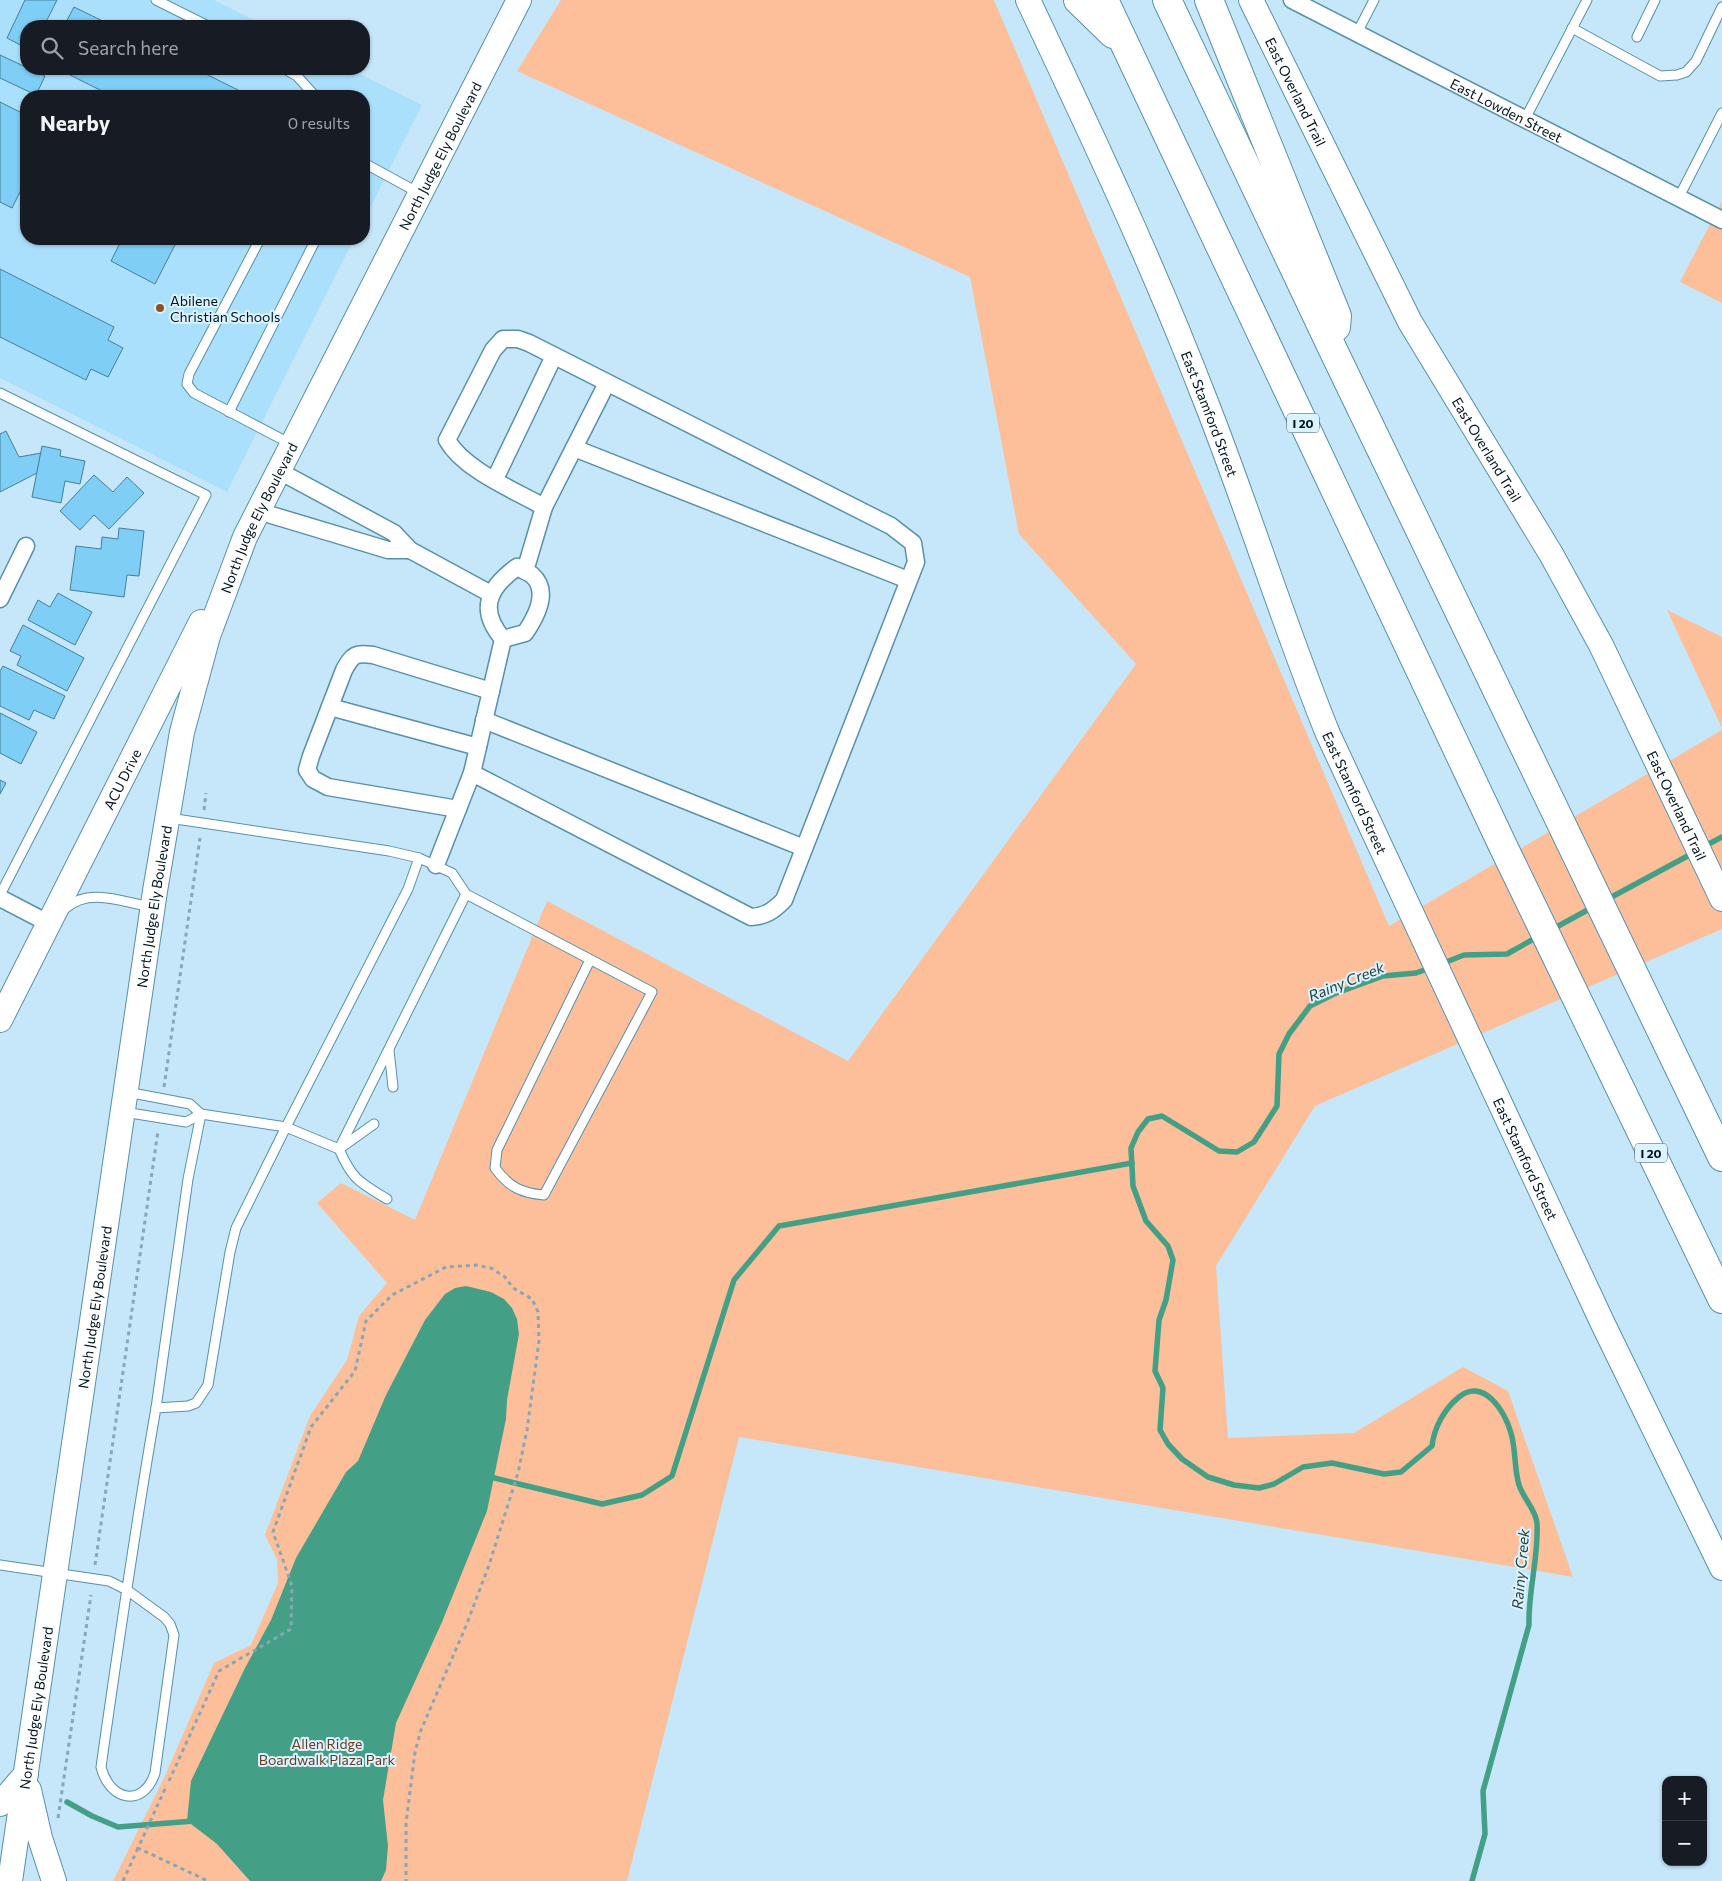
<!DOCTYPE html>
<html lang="en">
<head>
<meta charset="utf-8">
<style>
  :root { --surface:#171b24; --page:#242831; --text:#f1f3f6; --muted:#9ea1a6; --line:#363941 }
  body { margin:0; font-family:Commissioner,sans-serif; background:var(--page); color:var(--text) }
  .controls { position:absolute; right:15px; bottom:15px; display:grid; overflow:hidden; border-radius:10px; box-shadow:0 1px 4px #0004 }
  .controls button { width:45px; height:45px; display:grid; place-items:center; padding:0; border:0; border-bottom:1px solid var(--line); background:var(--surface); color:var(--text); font:25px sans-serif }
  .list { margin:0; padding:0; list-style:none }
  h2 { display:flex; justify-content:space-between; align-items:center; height:65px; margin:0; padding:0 20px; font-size:21px }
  h2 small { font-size:16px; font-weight:400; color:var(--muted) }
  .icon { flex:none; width:28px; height:28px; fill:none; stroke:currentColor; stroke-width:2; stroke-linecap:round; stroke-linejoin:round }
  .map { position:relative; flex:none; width:1722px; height:1881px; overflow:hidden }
  .search { position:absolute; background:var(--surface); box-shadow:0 1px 4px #0004; left:20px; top:20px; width:350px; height:55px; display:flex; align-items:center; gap:12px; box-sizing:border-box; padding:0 18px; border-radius:20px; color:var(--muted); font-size:19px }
  .panel { position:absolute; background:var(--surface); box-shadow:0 1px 4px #0004; left:20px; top:90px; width:350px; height:155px; border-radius:20px }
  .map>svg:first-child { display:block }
  .built { fill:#abe0fc }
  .green { fill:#fdbf99 }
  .water { fill:#43a086 }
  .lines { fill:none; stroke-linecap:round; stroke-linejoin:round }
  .stream { stroke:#43a086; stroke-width:5.5 }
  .building { fill:#7ecef6; stroke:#467e9a }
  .lane-casing { stroke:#5890ad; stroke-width:11 }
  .street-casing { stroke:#5890ad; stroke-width:19 }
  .secondary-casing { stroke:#5890ad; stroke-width:26 }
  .highway-casing { stroke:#5890ad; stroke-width:30 }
  .path { stroke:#88a6b6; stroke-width:3; stroke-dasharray:4 4; stroke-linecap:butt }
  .lane { stroke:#fff; stroke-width:9 }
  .street { stroke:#fff; stroke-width:16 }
  .secondary { stroke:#fff; stroke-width:24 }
  .highway { stroke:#fff; stroke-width:28 }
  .poi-dot { fill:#924f20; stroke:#dbf2ff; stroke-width:2 }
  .labels { text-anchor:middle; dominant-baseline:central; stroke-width:4; stroke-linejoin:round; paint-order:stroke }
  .shield { fill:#dbf2ff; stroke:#425763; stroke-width:1 }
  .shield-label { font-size:12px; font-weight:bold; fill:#011520 }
  .street-label { font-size:14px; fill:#011520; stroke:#dbf2ff }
  .poi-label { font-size:14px; fill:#011520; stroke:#dbf2ff; text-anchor:start }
  .park-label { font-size:14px; fill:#693c1e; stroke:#dbf2ff }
  .water-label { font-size:15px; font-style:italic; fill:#264239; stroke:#dbf2ff }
</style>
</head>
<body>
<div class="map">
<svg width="1722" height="1881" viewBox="0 0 1722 1881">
  <rect width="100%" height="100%" fill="#c5e7f9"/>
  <path class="built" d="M0,0H214L266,26H26V69H350L422,105L364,220V96H26V239H354L227,492L0,378Z"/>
  <g class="green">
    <path d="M561,0H994L1389,926L1722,730V929L1315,1106L1216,1266L1228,1438L1354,1433L1463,1367L1508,1391L1573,1577L739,1437L627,1881H113L164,1778L214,1663L251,1645L278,1583L277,1559L265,1535L310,1416L347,1360L359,1316L387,1283L317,1203L341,1183L415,1220L547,901L848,1061L1136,664L1019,534L970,277L517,71Z"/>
    <path d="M1722,201V303L1680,282Z"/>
    <path d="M1667,610L1722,637V728Z"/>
  </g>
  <path class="water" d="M466,1286L491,1292L504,1299L512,1308L517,1319L519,1334L507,1400L506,1419L487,1511L442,1622L396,1723L383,1800L388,1846L386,1870L381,1881H250L217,1844L187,1821L191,1781L245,1668L271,1620L296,1558L346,1472L358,1461L386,1395L425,1320L445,1294L455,1288Z"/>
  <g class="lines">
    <g class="stream">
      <path d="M1703,847L1722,837"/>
      <path d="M1606,900L1695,852"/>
      <path d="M1551,930L1593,907"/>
      <path d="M1441,964L1464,955L1507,954L1539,936"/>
      <path d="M1430,968L1416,973L1383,976L1334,994L1310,1006L1289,1034L1279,1054L1277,1106L1254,1142L1237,1152L1219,1151L1162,1116L1148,1119L1138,1132L1131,1148L1133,1186L1146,1221L1168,1246L1173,1260L1166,1300L1159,1320L1155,1371L1163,1388L1160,1430L1168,1444L1182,1459L1208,1477L1234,1485L1259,1488L1274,1484L1303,1467L1332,1463L1384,1474L1401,1472L1432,1446C1434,1428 1444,1409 1459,1397C1483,1377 1505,1411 1511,1433C1516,1450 1514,1468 1519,1485C1523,1498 1536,1510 1537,1523C1539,1556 1528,1591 1529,1625L1483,1791L1485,1834L1472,1881"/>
      <path d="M486,1476L602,1504L642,1495L672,1476L734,1280L779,1226L1132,1163"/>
      <path d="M67,1802L92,1816L118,1827L194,1821"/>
    </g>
  </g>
  <g class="building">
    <path d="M25,0H57L44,26H26V48L7,38Z"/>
    <path d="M74,7L113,26H64Z"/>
    <path d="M0,55L45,76L36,95L0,78Z"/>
    <path d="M58,69H196L250,96H112Z"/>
    <path d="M0,102L26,115V180L12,208L0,202Z"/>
    <path d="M122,239H178L155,284L111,261Z"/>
    <path d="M0,269L114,327L108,340L123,348L108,377L91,369L86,380L0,337Z"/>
    <path d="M6,431L19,457L41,453L37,473L0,492V434Z"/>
    <path d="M42,446L61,450L60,456L85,461L80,484L65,481L61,503L32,497Z"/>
    <path d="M94,475L113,492L127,477L144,493L109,529L94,515L80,530L60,511Z"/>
    <path d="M119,528L144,531L139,576L127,575L124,597L70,590L76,546L101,549L102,537L118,539Z"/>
    <path d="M58,593L92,612L75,645L28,620L38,600L50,607Z"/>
    <path d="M23,625L84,658L67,691L17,665L21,656L10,651Z"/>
    <path d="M3,666L65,696L54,719L34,710L29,720L0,706V671Z"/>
    <path d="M0,713L37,732L21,764L0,753Z"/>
    <path d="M0,780L6,783L0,794Z"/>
  </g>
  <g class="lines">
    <g class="lane-casing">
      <g id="lane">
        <path d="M156,0L208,26"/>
        <path d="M1572,28L1660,76L1677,75L1686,72L1696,61L1722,7"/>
        <path d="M1357,33L1374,0"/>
        <path d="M1637,37L1655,0"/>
        <path d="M285,69L297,76L315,96"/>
        <path d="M1525,119L1587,0"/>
        <path d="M364,163L419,193"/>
        <path d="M1679,197L1722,113"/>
        <path d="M260,239L189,374L187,384L194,393L291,444"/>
        <path d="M0,393L206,495L0,895"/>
        <path d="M229,412L316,239"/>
        <path d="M169,818L389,851L419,858L452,873L466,894L652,992L544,1195C521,1193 509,1187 495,1168L497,1150L590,960"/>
        <path d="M66,908C89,887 123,902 151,907"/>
        <path d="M389,1050L393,1087"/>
        <path d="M127,1092L190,1104L201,1114L286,1127L408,889L419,858"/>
        <path d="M124,1112L186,1122L201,1114"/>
        <path d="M374,1124L339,1149C352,1179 359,1182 387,1199"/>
        <path d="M156,1408L188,1179L201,1114"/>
        <path d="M0,1565L109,1581L127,1590L164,1617L170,1624L174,1635L155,1773C143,1809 109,1800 101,1767C118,1647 135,1527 156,1408L188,1406L196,1403L208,1385L230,1252L236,1228L286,1127L339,1149L466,894"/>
      </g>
    </g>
    <g class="street-casing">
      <g id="street">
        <path id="s1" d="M1292,0L1722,220"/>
        <path d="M574,448L908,580"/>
        <path d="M495,479L554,356"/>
        <path d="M258,511L388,550H410L394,533L279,471"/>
        <path d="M410,550L491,594"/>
        <path d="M525,571L544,507L607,383"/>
        <path d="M0,599L26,546"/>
        <path d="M330,707L478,747"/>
        <path d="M484,720L804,848"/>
        <path d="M472,773L751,917C766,916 773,911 784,900L916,562L913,543L891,526L529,343L518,339H503L493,350L447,440C464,470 514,490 544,507"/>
        <path d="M458,809L328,787L313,779L307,770L311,756L344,670C353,654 355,653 373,655L491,691"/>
        <path d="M436,865L472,773L503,639L525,633C536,617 550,591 532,575C528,572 522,570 517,567C488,588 478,610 503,639"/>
        <path d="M0,898L48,923"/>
      </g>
    </g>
    <g class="secondary-casing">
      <g id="secondary">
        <path id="s2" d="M1028,0C1090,131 1152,262 1204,397C1248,508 1283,623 1328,734L1603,1324L1722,1568"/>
        <path id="s3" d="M1251,0L1410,322L1551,554L1601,645L1722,899"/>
        <path id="s4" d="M0,1020L201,622"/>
        <path d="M29,1790L40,1838L54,1881"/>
        <path d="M0,1804L26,1774"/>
        <path id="s5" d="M10,1881L155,891L182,732L208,636L245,537L519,0"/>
      </g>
    </g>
    <g class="highway-casing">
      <g id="highway">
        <path d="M1078,0L1113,34"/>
        <path d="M1104,0L1503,846L1722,1299"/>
        <path d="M1167,0L1335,354L1722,1157"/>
        <path d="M1209,0L1337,316L1336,327"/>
      </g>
    </g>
    <g class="path">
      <path d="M204,810L206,793"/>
      <path d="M164,1087L200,838"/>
      <path d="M95,1565L158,1131"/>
      <path d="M169,1781L219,1671L291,1629L292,1586L273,1532L311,1427L355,1371L366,1321L392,1295L446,1267L476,1265L491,1268L505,1277L513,1288L532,1299L538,1312L539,1341L527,1430L518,1473L489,1565L466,1626L421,1730L415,1752L406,1823V1881"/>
      <path d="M165,1789L138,1848L208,1881"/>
      <path d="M58,1818L91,1595"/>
      <path d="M123,1881L138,1848"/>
    </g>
    <use href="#lane" class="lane"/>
    <use href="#street" class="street"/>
    <use href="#secondary" class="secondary"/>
    <use href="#highway" class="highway"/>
  </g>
  <circle class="poi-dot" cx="160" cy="308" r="5"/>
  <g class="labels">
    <g class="shield">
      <rect x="1287" y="413.5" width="32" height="19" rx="4"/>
      <rect x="1635" y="1143.5" width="32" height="19" rx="4"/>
    </g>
    <g class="shield-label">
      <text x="1303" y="423">I 20</text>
      <text x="1651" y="1153">I 20</text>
    </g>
    <g class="street-label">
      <text stroke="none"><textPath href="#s3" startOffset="102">East Overland Trail</textPath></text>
      <text stroke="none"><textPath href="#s1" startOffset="241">East Lowden Street</textPath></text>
      <text stroke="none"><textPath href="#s5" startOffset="1795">North Judge Ely Boulevard</textPath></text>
      <text stroke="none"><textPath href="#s2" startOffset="452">East Stamford Street</textPath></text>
      <text stroke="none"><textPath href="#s3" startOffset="508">East Overland Trail</textPath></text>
      <text stroke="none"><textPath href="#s5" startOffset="1390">North Judge Ely Boulevard</textPath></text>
      <text stroke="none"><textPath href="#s4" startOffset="270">ACU Drive</textPath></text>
      <text stroke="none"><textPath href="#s2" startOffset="858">East Stamford Street</textPath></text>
      <text stroke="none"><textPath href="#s3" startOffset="912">East Overland Trail</textPath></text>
      <text stroke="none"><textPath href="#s5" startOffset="985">North Judge Ely Boulevard</textPath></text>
      <text stroke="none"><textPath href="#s2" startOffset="1262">East Stamford Street</textPath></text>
      <text stroke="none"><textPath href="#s5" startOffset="580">North Judge Ely Boulevard</textPath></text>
      <text stroke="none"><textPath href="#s5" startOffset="175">North Judge Ely Boulevard</textPath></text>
    </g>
    <g class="poi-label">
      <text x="170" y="300">Abilene<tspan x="170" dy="16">Christian Schools</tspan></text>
    </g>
    <g class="park-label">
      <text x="327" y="1743">Allen Ridge<tspan x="327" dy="16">Boardwalk Plaza Park</tspan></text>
    </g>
    <g class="water-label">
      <text transform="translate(1346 981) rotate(-22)">Rainy Creek</text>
      <text transform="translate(1520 1569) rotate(-85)">Rainy Creek</text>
    </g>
  </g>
</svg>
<div class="controls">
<button>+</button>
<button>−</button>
</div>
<div class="search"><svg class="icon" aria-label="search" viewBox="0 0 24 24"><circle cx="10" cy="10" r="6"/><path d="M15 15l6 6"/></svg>Search here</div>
<section class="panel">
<h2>Nearby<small>0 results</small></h2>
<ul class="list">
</ul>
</section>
</div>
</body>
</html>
